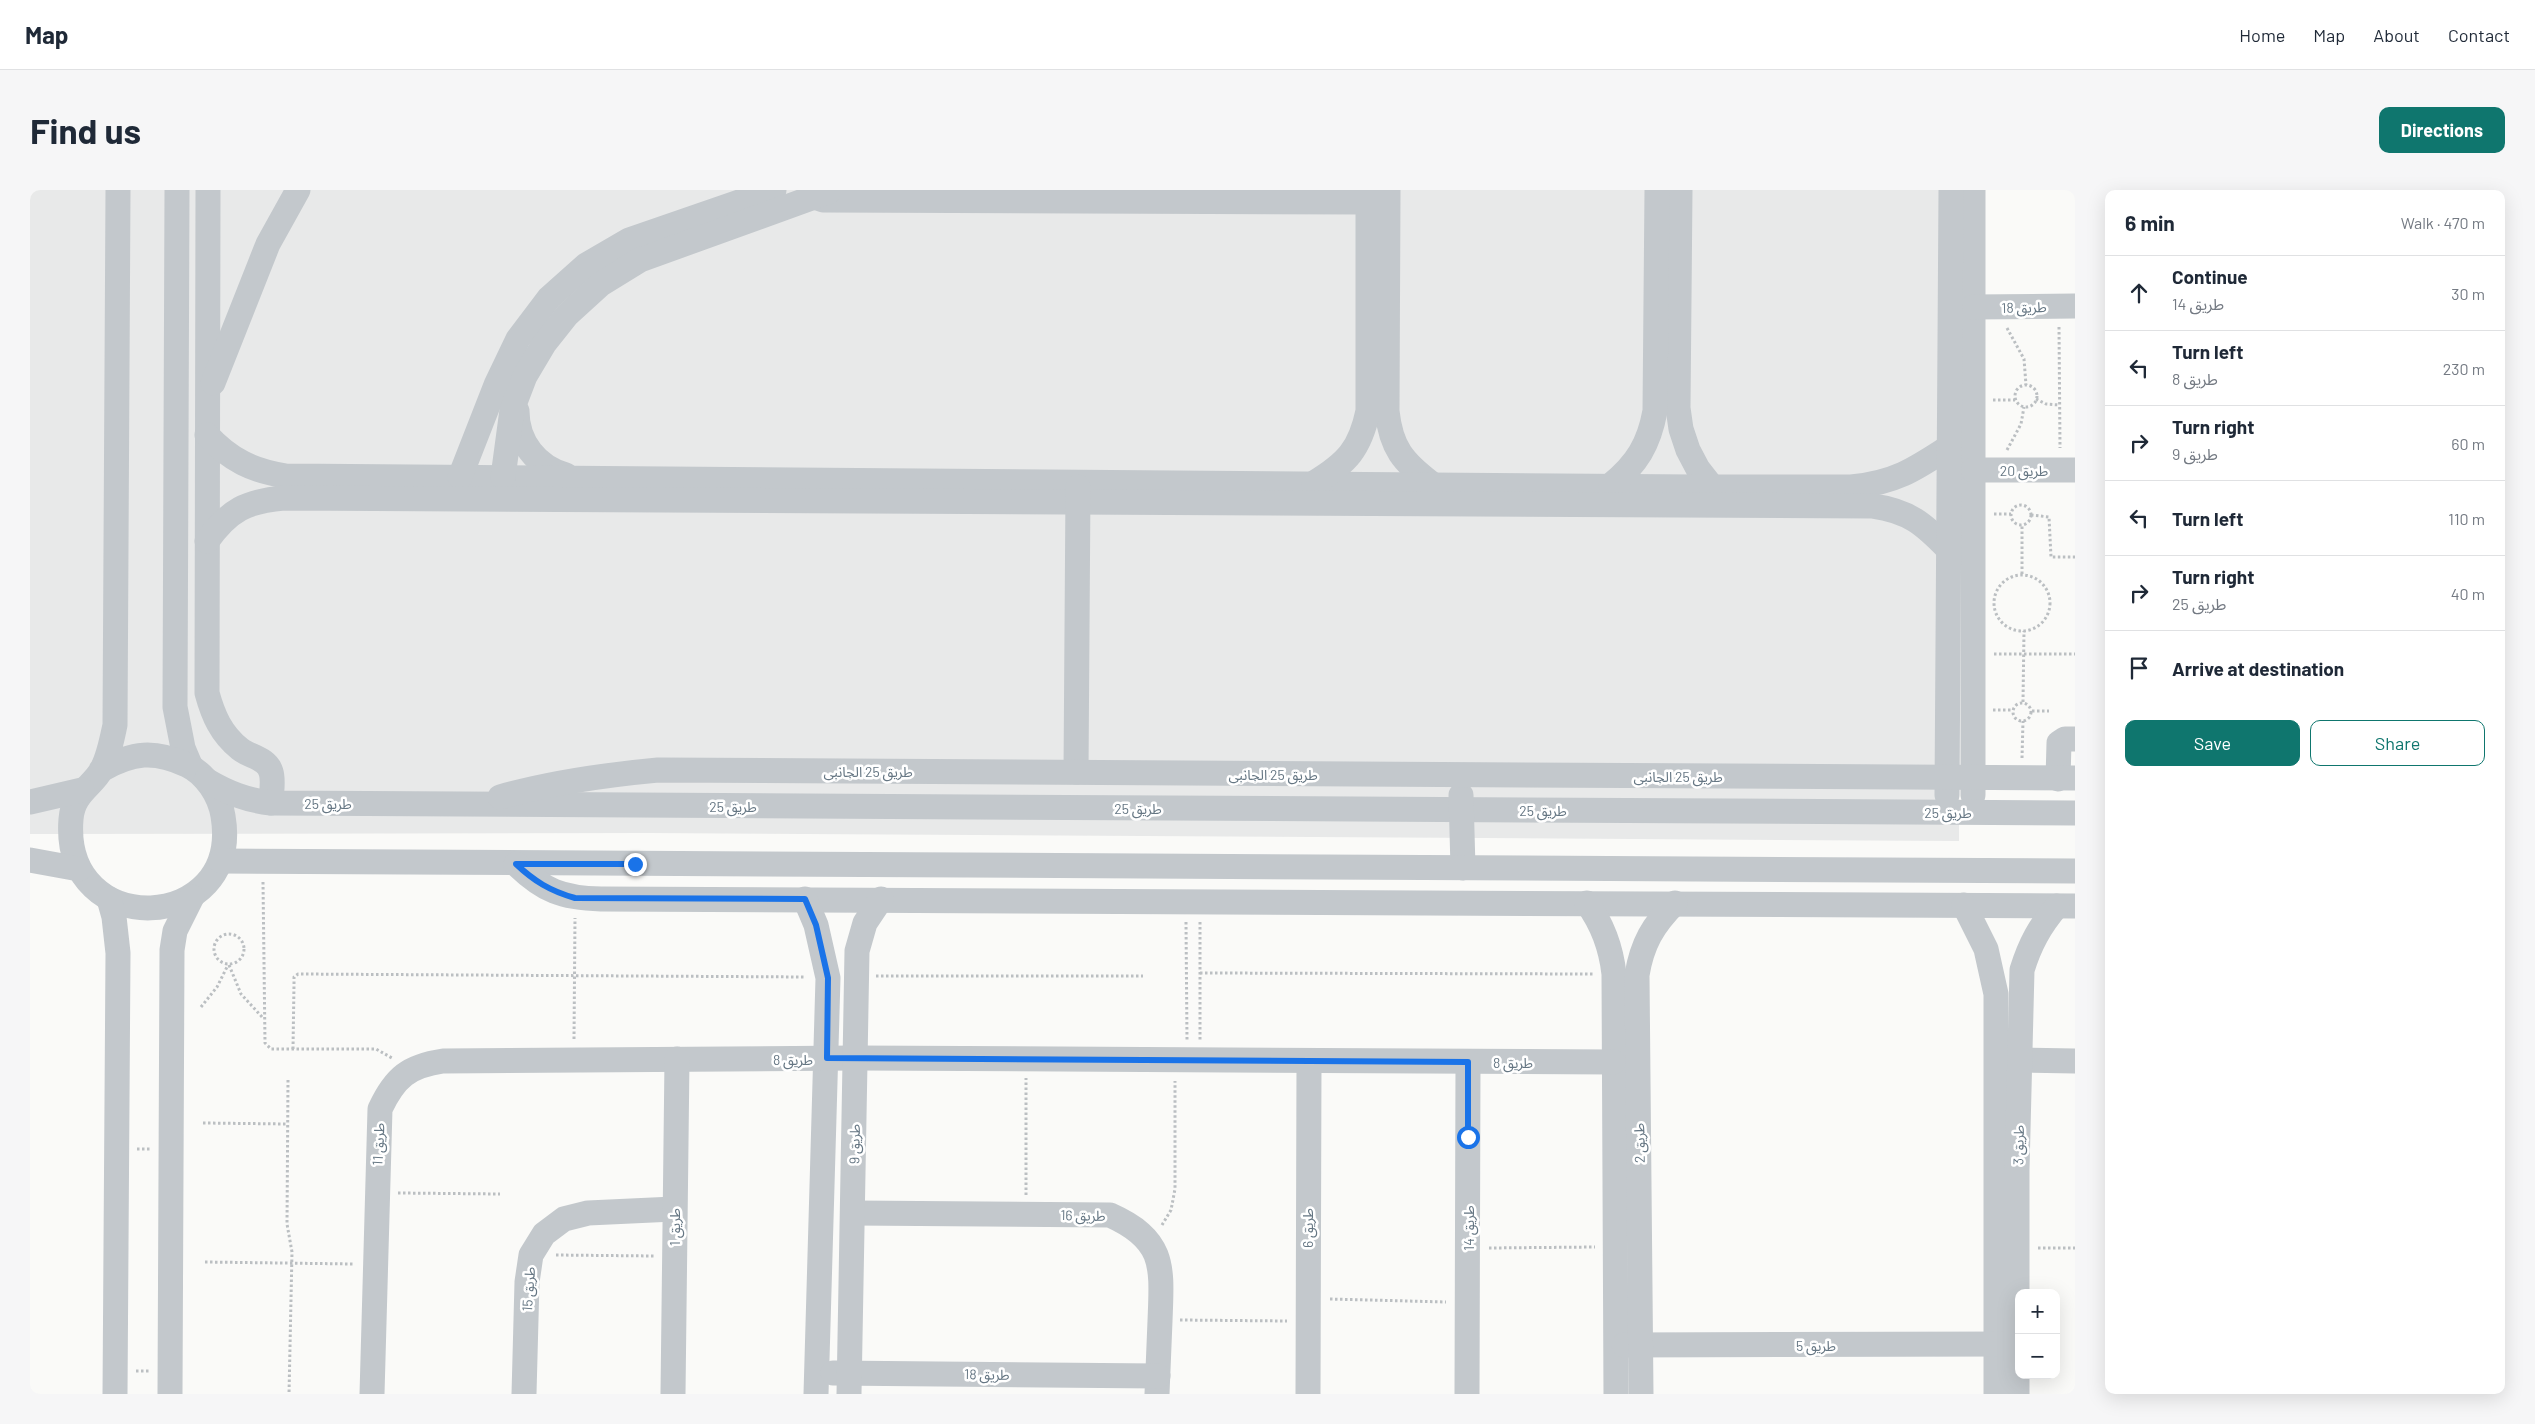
<!DOCTYPE html>
<html lang="en">
<head>
<meta charset="utf-8">
<style>
  :root { --surface:#fff; --page:#f6f6f7; --text:#1f2937; --muted:#747a83; --line:#e0e1e3; --accent:#0f766e }
  body { margin:0; font-family:Barlow,"Noto Sans Arabic",sans-serif; background:var(--page); color:var(--text) }
  .controls { position:absolute; right:15px; bottom:15px; display:grid; overflow:hidden; border-radius:10px; box-shadow:0 5px 20px #0002 }
  .controls button { width:45px; height:45px; display:grid; place-items:center; padding:0; border:0; border-bottom:1px solid var(--line); background:var(--surface); color:var(--text); font:25px sans-serif }
  .stop { position:absolute; width:15px; height:15px; margin:-11px; border:4px solid #1a73e8; border-radius:50%; background:#fff }
  .stop.end { background:#1a73e8; border-color:#fff; box-shadow:0 1px 5px #0008 }
  .list { margin:0; padding:0; list-style:none }
  h2 { display:flex; justify-content:space-between; align-items:center; height:65px; margin:0; padding:0 20px; font-size:21px }
  h2 small { font-size:16px; font-weight:400; color:var(--muted) }
  .list li { display:grid; grid-template-columns:32px 1fr auto; gap:15px; align-items:center; box-sizing:border-box; height:75px; padding:0 20px; border-top:1px solid var(--line) }
  .list b { display:block; font-size:19px; white-space:nowrap }
  .list p { margin:0; font-size:16px; white-space:nowrap; color:var(--muted) }
  .list em { font-size:16px; font-style:normal; color:var(--muted) }
  .actions { display:flex; gap:10px; padding:15px 20px }
  .actions a { flex:1; padding:11px 0; border:1px solid var(--accent); border-radius:10px; text-align:center; font-size:18px; color:var(--accent) }
  .actions .main { background:var(--accent); color:#fff }
  .icon { flex:none; width:28px; height:28px; fill:none; stroke:currentColor; stroke-width:2; stroke-linecap:round; stroke-linejoin:round }
  .map { position:relative; flex:none; width:2045px; height:1204px; overflow:hidden; border-radius:10px }
  header { display:flex; align-items:center; gap:30px; box-sizing:border-box; height:70px; padding:0 25px; background:var(--surface); border-bottom:1px solid var(--line) }
  header strong { font-size:24px }
  nav { display:flex; gap:28px; margin-inline-start:auto; font-size:18px }
  .intro { display:flex; align-items:center; justify-content:space-between; box-sizing:border-box; height:120px; padding:0 30px }
  h1 { margin:0; font-size:35px }
  .button { padding:12px 22px; border-radius:10px; background:var(--accent); color:#fff; font-size:18px; font-weight:700 }
  main { display:flex; gap:30px; padding:0 30px }
  aside { flex:1; background:var(--surface); border-radius:10px; box-shadow:0 5px 20px #0002 }
  .map>svg:first-child { display:block }
  .built { fill:#e8e9e9 }
  .lines { fill:none; stroke-linecap:round; stroke-linejoin:round }
  .path { stroke:#bbbfc2; stroke-width:3; stroke-dasharray:2.5 2.5; stroke-linecap:butt }
  .minor { stroke:#c3c8cc; stroke-width:25 }
  .route { stroke:#1a73e8; stroke-width:6 }
  .labels { text-anchor:middle; dominant-baseline:central; stroke-width:5; stroke-linejoin:round; paint-order:stroke }
  .street-label { font-size:14px; fill:#657683; stroke:#fff }
</style>
</head>
<body>
<header>
<strong>Map</strong>
<nav><a>Home</a><a>Map</a><a>About</a><a>Contact</a></nav>
</header>
<div class="intro"><h1>Find us</h1><a class="button">Directions</a></div>
<main>
<div class="map">
<svg width="2045" height="1204" viewBox="0 0 2045 1204">
  <rect width="100%" height="100%" fill="#fafaf8"/>
  <path class="built" d="M0,0H1931L1929,651L619,643L0,644Z"/>
  <g class="lines">
    <g class="path">
      <path d="M2029,137L2030,258"/>
      <path d="M1977,138L1994,169L1996,195"/>
      <circle cx="1996" cy="206" r="11"/>
      <path d="M2006,209L2016,214L2029,215"/>
      <path d="M1963,210H1985"/>
      <path d="M1977,260L1991,234L1994,217"/>
      <circle cx="1991" cy="325" r="10"/>
      <path d="M1964,324H1981"/>
      <path d="M2001,325L2019,327L2021,367H2045"/>
      <path d="M1992,384V335"/>
      <circle cx="1992" cy="413" r="28"/>
      <path d="M1964,464H2045"/>
      <path d="M1993,512L1994,441"/>
      <circle cx="1992" cy="522" r="9"/>
      <path d="M1963,520H1983"/>
      <path d="M2002,521H2019"/>
      <path d="M1992,568L1993,531"/>
      <path d="M233,692L235,853L241,859H346L362,868"/>
      <path d="M1156,732L1157,850"/>
      <path d="M1170,732V850"/>
      <circle cx="199" cy="759" r="15"/>
      <path d="M199,775L211,804L233,828"/>
      <path d="M1170,783L1564,784"/>
      <path d="M846,786H1113"/>
      <path d="M171,817L187,797L198,775"/>
      <path d="M544,849L545,728"/>
      <path d="M263,859L264,794V787L268,784L776,787"/>
      <path d="M258,890L257,1034L262,1062L259,1204"/>
      <path d="M173,933L258,934"/>
      <path d="M107,959H121"/>
      <path d="M368,1003L470,1004"/>
      <path d="M996,1005V888"/>
      <path d="M1132,1035L1141,1020L1145,999V891"/>
      <path d="M1459,1058L1565,1057"/>
      <path d="M2008,1058H2045"/>
      <path d="M526,1065L625,1066"/>
      <path d="M175,1072L324,1074"/>
      <path d="M1300,1109L1416,1112"/>
      <path d="M1150,1130L1257,1131"/>
      <path d="M106,1181H120"/>
    </g>
    <g class="minor">
      <path d="M147,0L145,517L153,558L161,577"/>
      <path d="M178,0L177,503C183,525 191,544 210,559C220,567 237,568 241,582C244,591 241,604 241,613"/>
      <path d="M781,0L784,7L793,10L1338,12"/>
      <path d="M1358,0L1357,221C1361,258 1373,272 1402,294L1401,301"/>
      <path d="M1650,0L1648,218L1651,239L1658,260L1668,279L1682,297V309"/>
      <path d="M1943,0V605"/>
      <path d="M1943,117L2045,116"/>
      <path d="M183,193L238,54L268,0"/>
      <path d="M487,221C487,252 507,277 536,285"/>
      <path d="M177,245C200,270 223,281 256,286L1666,297H1821C1864,293 1884,280 1919,257"/>
      <path d="M1943,280H2045"/>
      <path d="M430,287L466,195L488,149L519,108L556,75L599,50L744,0"/>
      <path d="M473,287L482,220L495,186L514,154L537,125L571,94L610,70L798,2"/>
      <path d="M1284,293C1317,273 1330,259 1338,221V0"/>
      <path d="M1581,295C1607,274 1619,254 1625,221L1627,0"/>
      <path d="M177,351C199,320 217,311 254,308L1843,316C1879,321 1894,334 1919,360"/>
      <path d="M71,580C103,562 124,560 157,575C176,584 190,606 193,626C213,744 31,752 41,629C43,603 62,597 72,579C79,566 82,549 85,535L88,0"/>
      <path d="M1046,582L1048,297"/>
      <path d="M2028,589L2029,553L2035,549H2045"/>
      <path d="M176,590C198,603 216,610 241,613L2045,623"/>
      <path d="M1431,605L1433,678"/>
      <path d="M1917,605L1921,0"/>
      <path d="M470,607C523,592 574,585 628,580L2045,588"/>
      <path d="M0,612L52,600"/>
      <path d="M0,670L49,679"/>
      <path d="M191,671L2045,681"/>
      <path d="M486,674C514,701 532,708 571,709L2045,716"/>
      <path d="M79,709L84,727L88,763L85,1204"/>
      <path d="M775,709L786,735L798,788L786,1204"/>
      <path d="M1557,713C1573,735 1581,757 1584,784L1586,1204"/>
      <path d="M1934,715L1956,759L1966,804V1204"/>
      <path d="M1990,870L2045,871"/>
      <path d="M823,1023L1080,1025C1136,1050 1132,1077 1130,1131C1129,1155 1128,1180 1127,1204"/>
      <path d="M1594,1155L1982,1154"/>
      <path d="M803,1183L1128,1186"/>
      <path d="M140,1204L142,760L145,741L162,707"/>
      <path d="M342,1204L350,919C365,887 379,876 413,871L826,868L1583,872"/>
      <path d="M494,1204L497,1092L501,1065L514,1044L534,1029L558,1023L644,1019"/>
      <path d="M643,1204L647,869"/>
      <path d="M819,1204L827,761L835,733L851,709"/>
      <path d="M1278,1204L1279,872"/>
      <path d="M1437,1204L1438,872"/>
      <path d="M1611,1204L1607,785C1612,754 1623,735 1645,713"/>
      <path d="M1987,1204V980L1992,780C2000,754 2010,736 2027,716"/>
    </g>
  </g>
  <g class="lines">
    <path class="route" d="M605,674H486C504,691 520,701 545,708L775,709L786,735L798,788L797,868L1438,872V947"/>
  </g>
  <g class="labels">
    <g class="street-label">
      <text transform="translate(1994 117) rotate(-1)">طريق 18</text>
      <text x="1994" y="280">طريق 20</text>
      <text x="838" y="581">طريق 25 الجانبى</text>
      <text x="1243" y="584">طريق 25 الجانبى</text>
      <text x="1648" y="586">طريق 25 الجانبى</text>
      <text x="298" y="613">طريق 25</text>
      <text x="703" y="616">طريق 25</text>
      <text x="1108" y="618">طريق 25</text>
      <text x="1513" y="620">طريق 25</text>
      <text x="1918" y="622">طريق 25</text>
      <text x="763" y="869">طريق 8</text>
      <text x="1483" y="872">طريق 8</text>
      <text transform="translate(1609 953) rotate(-91)">طريق 2</text>
      <text transform="translate(348 954) rotate(-87)">طريق 11</text>
      <text transform="translate(824 954) rotate(-89)">طريق 9</text>
      <text transform="translate(1988 955) rotate(-89)">طريق 3</text>
      <text transform="translate(1053 1025) rotate(1)">طريق 16</text>
      <text transform="translate(644 1037) rotate(-90)">طريق 1</text>
      <text transform="translate(1277 1038) rotate(-90)">طريق 6</text>
      <text transform="translate(1438 1038) rotate(-90)">طريق 14</text>
      <text transform="translate(498 1099) rotate(-86)">طريق 15</text>
      <text x="1786" y="1155">طريق 5</text>
      <text transform="translate(957 1184) rotate(1)">طريق 18</text>
    </g>
  </g>
</svg>
<div class="controls">
<button>+</button>
<button>−</button>
</div>
<div class="stop" style="left:1438px;top:947px"></div>
<div class="stop end" style="left:605px;top:674px"></div>
</div>
<aside>
<h2>6 min<small>Walk · 470 m</small></h2>
<ul class="list">
<li><svg class="icon" aria-label="ahead" viewBox="0 0 24 24"><path d="M12 20V5M6 11l6-6 6 6"/></svg><div><b>Continue</b><p>طريق 14</p></div><em>30 m</em></li>
<li><svg class="icon" aria-label="left" viewBox="0 0 24 24"><path d="M17 20v-9H6M10 6l-5 5 5 5"/></svg><div><b>Turn left</b><p>طريق 8</p></div><em>230 m</em></li>
<li><svg class="icon" aria-label="right" viewBox="0 0 24 24"><path d="M7 20v-9h11M14 6l5 5-5 5"/></svg><div><b>Turn right</b><p>طريق 9</p></div><em>60 m</em></li>
<li><svg class="icon" aria-label="left" viewBox="0 0 24 24"><path d="M17 20v-9H6M10 6l-5 5 5 5"/></svg><div><b>Turn left</b></div><em>110 m</em></li>
<li><svg class="icon" aria-label="right" viewBox="0 0 24 24"><path d="M7 20v-9h11M14 6l5 5-5 5"/></svg><div><b>Turn right</b><p>طريق 25</p></div><em>40 m</em></li>
<li><svg class="icon" aria-label="arrive" viewBox="0 0 24 24"><path d="M6 21V4h12l-3 4 3 4H6"/></svg><div><b>Arrive at destination</b></div></li>
</ul>
<div class="actions"><a class="main">Save</a><a>Share</a></div>
</aside>
</main>
</body>
</html>
